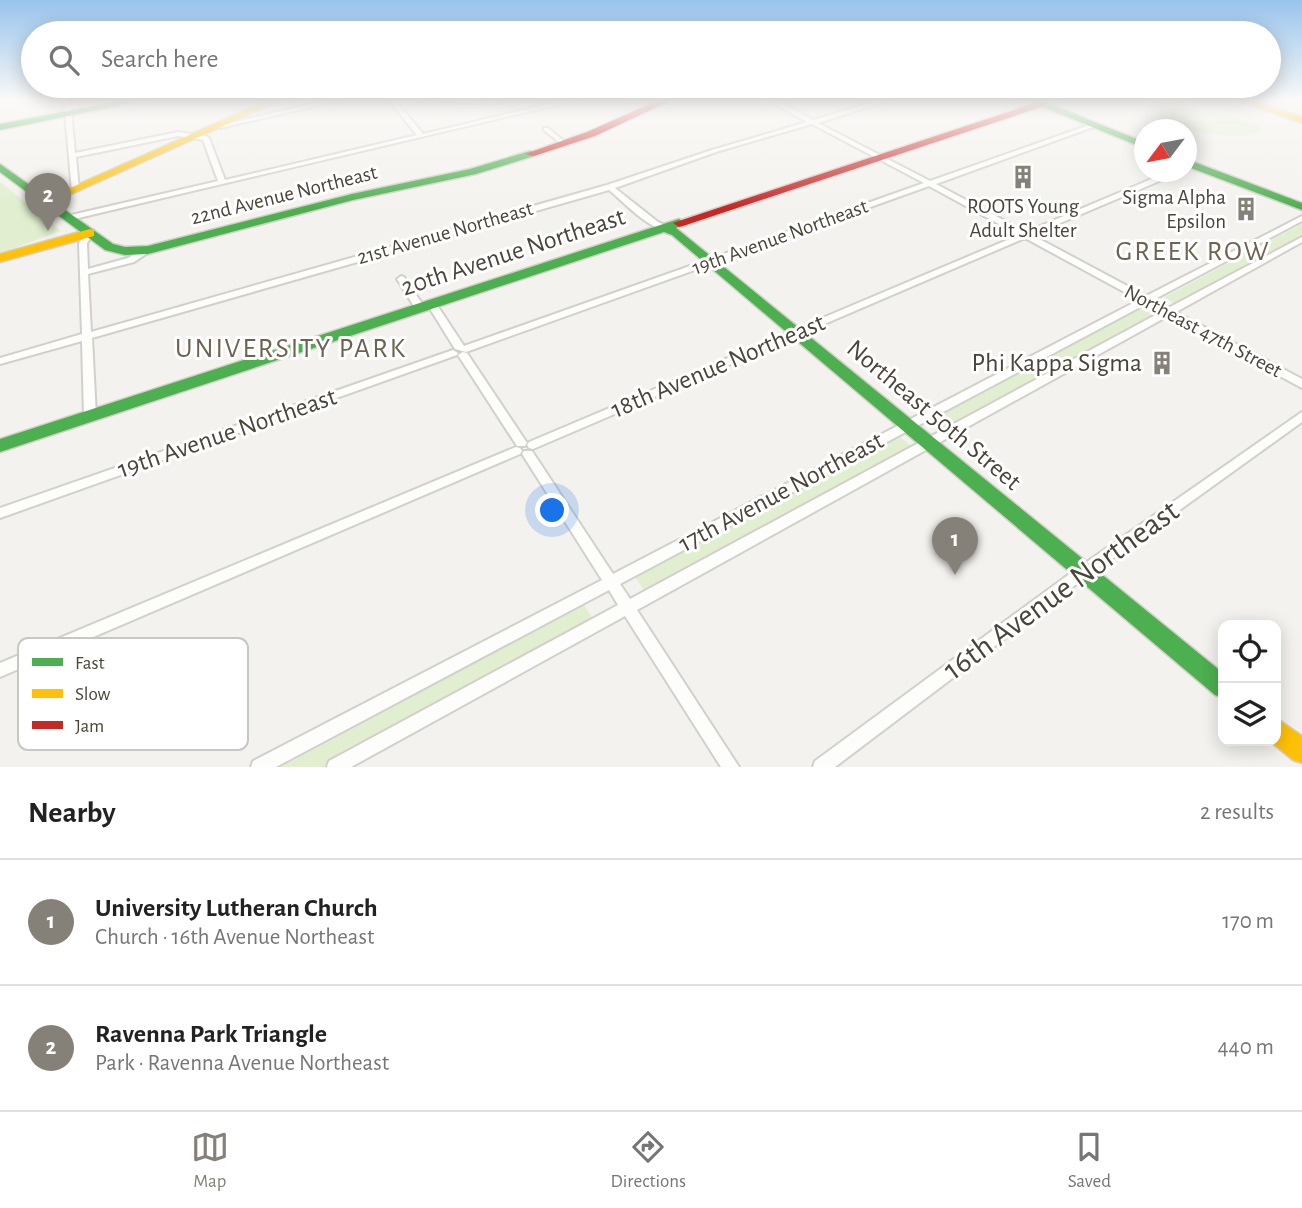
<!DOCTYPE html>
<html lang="en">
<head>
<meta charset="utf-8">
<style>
  :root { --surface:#fff; --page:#f6f6f6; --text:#222; --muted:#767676; --line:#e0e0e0; --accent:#868178 }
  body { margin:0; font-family:"Alegreya Sans",sans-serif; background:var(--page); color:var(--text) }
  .controls { position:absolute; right:21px; bottom:21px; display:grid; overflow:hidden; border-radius:14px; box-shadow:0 4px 18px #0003 }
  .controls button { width:63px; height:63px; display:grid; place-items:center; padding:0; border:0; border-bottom:2px solid var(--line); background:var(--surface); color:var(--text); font:35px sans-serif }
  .compass { position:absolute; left:1134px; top:119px; width:63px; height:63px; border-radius:50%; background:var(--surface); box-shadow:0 4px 18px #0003; rotate:238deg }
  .you { position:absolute; left:553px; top:511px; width:24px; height:24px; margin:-18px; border:5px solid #fff; border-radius:50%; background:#1a73e8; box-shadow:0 0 0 10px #1a73e833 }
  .badge { display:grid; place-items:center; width:46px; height:46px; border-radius:50%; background:var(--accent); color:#fff; font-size:23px; font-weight:700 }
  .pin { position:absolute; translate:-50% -58px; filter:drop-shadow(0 2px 4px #0008) }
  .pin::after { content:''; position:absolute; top:37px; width:24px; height:21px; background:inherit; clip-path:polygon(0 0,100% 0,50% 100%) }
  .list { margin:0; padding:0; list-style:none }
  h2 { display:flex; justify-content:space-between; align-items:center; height:91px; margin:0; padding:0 28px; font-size:30px }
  h2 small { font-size:23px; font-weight:400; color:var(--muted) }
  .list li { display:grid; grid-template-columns:46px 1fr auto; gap:21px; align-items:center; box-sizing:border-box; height:126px; padding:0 28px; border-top:2px solid var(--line) }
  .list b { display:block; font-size:26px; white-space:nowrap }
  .list p { margin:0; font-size:23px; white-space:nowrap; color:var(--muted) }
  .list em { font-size:23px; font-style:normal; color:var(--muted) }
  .icon { flex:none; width:38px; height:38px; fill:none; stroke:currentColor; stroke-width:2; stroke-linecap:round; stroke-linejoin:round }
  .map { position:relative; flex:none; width:1302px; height:767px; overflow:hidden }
  .search { position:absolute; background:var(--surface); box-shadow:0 4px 18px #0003; left:21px; right:21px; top:21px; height:77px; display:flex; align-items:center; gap:18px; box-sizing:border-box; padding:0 24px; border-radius:38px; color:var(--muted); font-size:26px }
  .sheet { height:343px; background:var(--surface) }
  nav { display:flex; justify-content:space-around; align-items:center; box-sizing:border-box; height:98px; border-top:2px solid var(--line); background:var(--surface); font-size:19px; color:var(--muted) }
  nav a { display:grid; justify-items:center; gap:4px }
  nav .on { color:var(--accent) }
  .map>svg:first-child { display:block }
  .green { fill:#e1eecf }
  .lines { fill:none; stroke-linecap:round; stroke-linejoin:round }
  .street-casing { stroke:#d2d0cb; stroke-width:4 }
  .fast-casing { stroke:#d3cfc5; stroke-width:3 }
  .slow-casing { stroke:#d3cfc5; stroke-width:3 }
  .jam-casing { stroke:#d3cfc5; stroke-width:3 }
  .street { fill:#fdfdfc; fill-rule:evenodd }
  .fast { fill:#4caf50; fill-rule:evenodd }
  .slow { fill:#ffc107; fill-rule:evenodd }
  .jam { fill:#c62828; fill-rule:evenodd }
  .labels { text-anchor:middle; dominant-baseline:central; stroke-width:6; stroke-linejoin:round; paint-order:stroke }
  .far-street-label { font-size:21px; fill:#4b4439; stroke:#fff }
  .far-poi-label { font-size:21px; fill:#4b4439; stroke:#fff; text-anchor:end }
  .street-label { font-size:26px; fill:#4b4439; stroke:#fff }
  .poi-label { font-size:26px; fill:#4b4439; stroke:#fff; text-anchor:end }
  .neighbourhood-label { font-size:28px; letter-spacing:2px; fill:#6e6250; stroke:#fff }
  .near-street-label { font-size:32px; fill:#4b4439; stroke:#fff }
  .key { fill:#fff; stroke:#c9c7c4; stroke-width:2 }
  .key-label { font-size:19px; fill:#4b4439 }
</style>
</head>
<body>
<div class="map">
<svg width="1302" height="767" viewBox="0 0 1302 767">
  <rect width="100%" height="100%" fill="#f4f2ee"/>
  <g class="green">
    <path d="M1175,107L1226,115L1260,126V131C1242,143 1170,131 1157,113Z"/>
    <path d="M0,182L61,231L0,253Z"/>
    <path d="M1302,224V235L1175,303L1163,298Z"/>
    <path d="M1138,309L1148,311L1151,316L943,429H937L929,424L931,418Z"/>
    <path d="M899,436L911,446L646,593L635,577Z"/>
    <path d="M584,605L594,621L328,767H281Z"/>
  </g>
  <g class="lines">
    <g class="street-casing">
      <g id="street">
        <path d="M64,100H70L75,153L178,132L206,136L209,138L225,180L417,135L388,100H395L423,134L565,100H578L70,220H67V216L218,181L203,140L178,136L76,157L79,190L72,192Z"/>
        <path d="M329,100H343L220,128L217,126Z"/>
        <path d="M415,100H495L497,102L494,104Z"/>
        <path d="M767,100H776L813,120L880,100H891L818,123L930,181L1092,124H1096V126L936,184L1026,232L1168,172H1176V174L1032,235L1146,296L1302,216V221L1153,300L1168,308L1302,237V242L1176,312L1302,379V388L1168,316L637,610L739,767H721L625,616L351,767H327L329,761L618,605L609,590L276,767H251L253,761L602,580L524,457L522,454L524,451H532L613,574L1139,300L1025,238L533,449L529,448L527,445L529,442L1019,235L929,186L466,352L455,349L427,304L429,302H435L464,346L924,183L812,124L716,152L615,188L658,222L667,226V230C649,230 623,201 609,190L92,338L96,416L94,419H86L84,416L82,341L0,364V358L82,334L79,243L87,231H90L94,233L87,243L88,269L128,258L145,248H151L152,250L134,262L88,274L91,332L607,185L712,150L807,122ZM1146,304L1161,312L630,599L620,584Z"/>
        <path d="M544,128H548L565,142V144H561L544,130Z"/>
        <path d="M401,276L404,277L425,308L423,310L420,311L415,308L397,279Z"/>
        <path d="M453,350L458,353L457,355L0,518V508Z"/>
        <path d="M463,352L467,353L527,443L525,446H517L458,355Z"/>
        <path d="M1302,412V422L1074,586L835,767H813L815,761L1064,578Z"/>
        <path d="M516,447L520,448L522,451L520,454L0,677V663Z"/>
      </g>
    </g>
    <g class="fast-casing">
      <g id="fast">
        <path d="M125,100H146L0,130V124Z"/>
        <path d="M1040,100L1144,142V148L1028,101Z"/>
        <path d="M530,151L534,152V156L476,174L353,200L148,254L125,255L105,250L0,172V164L113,244L125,247L148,246L352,194L470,169Z"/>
        <path d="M1186,159L1302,203V210L1186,166Z"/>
        <path d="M679,219L685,223L676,228L1223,673V698L1215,695L672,235L664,232L0,452V439Z"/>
      </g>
    </g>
    <g class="slow-casing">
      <g id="slow">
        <path d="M268,100H281L51,203L41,201Z"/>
        <path d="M1237,100H1252L1302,117V123Z"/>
        <path d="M90,229L94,230V236L0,262V254Z"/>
        <path d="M1276,718L1302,736V763L1293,760L1270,741H1276Z"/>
      </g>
    </g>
    <g class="jam-casing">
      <g id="jam">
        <path d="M659,100H672L595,136L534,156L525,154L587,132Z"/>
        <path d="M1041,101L1044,102V106L683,226L679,227L673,223Z"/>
      </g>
    </g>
    <use href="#street" class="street"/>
    <use href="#fast" class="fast"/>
    <use href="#slow" class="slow"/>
    <use href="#jam" class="jam"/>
  </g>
  <linearGradient id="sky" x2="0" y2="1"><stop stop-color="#98c4ec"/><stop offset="0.48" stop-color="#faf9f7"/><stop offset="1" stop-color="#faf9f7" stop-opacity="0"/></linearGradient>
  <rect width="1302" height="208" fill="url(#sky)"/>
  <defs>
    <g id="building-bare" transform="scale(1.89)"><path d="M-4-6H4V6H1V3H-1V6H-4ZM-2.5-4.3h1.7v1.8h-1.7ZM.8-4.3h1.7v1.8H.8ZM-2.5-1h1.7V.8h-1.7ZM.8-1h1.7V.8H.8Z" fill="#868178" stroke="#fff" stroke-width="2.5" paint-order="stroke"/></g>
  </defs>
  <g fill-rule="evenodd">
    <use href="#building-bare" x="1023" y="177"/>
    <use href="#building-bare" x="1246" y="209"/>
    <use href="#building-bare" x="1162" y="363"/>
  </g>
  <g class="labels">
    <g class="far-street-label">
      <text transform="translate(284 195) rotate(-14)">22nd Avenue Northeast</text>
      <text transform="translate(445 233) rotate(-16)">21st Avenue Northeast</text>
      <text transform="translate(780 237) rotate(-20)">19th Avenue Northeast</text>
      <text transform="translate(1203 331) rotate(28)">Northeast 47th Street</text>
    </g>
    <g class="far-poi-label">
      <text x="1226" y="197">Sigma Alpha<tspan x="1226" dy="24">Epsilon</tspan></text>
      <text x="1023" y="206" text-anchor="middle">ROOTS Young<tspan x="1023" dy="24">Adult Shelter</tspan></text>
    </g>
    <g class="street-label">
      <text transform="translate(513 252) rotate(-18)">20th Avenue Northeast</text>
      <text transform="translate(718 366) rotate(-23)">18th Avenue Northeast</text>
      <text transform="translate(934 415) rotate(40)">Northeast 50th Street</text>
      <text transform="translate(227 433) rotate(-19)">19th Avenue Northeast</text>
      <text transform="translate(781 492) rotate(-28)">17th Avenue Northeast</text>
    </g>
    <g class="poi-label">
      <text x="1142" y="363">Phi Kappa Sigma</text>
    </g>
    <g class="neighbourhood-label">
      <text x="1193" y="252">GREEK ROW</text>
      <text x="291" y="349">UNIVERSITY PARK</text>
    </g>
    <g class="near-street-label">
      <text transform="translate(1061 590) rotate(-36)">16th Avenue Northeast</text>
    </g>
  </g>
  <rect x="18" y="638" width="230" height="112" rx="10" class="key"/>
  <rect x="32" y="658" width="31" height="8" fill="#4caf50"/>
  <rect x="32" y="689" width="31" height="9" fill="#ffc107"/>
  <rect x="32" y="721" width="31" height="8" fill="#c62828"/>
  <g class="key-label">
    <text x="75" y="669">Fast</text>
    <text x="75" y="700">Slow</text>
    <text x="75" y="732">Jam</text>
  </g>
</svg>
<div class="controls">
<button><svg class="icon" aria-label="locate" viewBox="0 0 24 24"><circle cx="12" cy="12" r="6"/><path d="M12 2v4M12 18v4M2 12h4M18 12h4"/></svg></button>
<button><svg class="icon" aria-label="layers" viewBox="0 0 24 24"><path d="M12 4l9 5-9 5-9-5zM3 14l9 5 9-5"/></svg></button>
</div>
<svg class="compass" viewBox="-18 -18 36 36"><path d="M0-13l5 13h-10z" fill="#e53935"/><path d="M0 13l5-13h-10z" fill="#767676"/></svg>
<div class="you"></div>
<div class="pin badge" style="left:955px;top:575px">1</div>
<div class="pin badge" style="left:48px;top:231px">2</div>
<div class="search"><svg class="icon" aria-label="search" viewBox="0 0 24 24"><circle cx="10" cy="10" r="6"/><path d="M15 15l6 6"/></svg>Search here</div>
</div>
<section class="sheet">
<h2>Nearby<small>2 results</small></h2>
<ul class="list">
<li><span class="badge">1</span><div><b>University Lutheran Church</b><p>Church · 16th Avenue Northeast</p></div><em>170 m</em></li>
<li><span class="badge">2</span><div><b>Ravenna Park Triangle</b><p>Park · Ravenna Avenue Northeast</p></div><em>440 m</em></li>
</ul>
</section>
<nav>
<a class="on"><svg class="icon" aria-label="map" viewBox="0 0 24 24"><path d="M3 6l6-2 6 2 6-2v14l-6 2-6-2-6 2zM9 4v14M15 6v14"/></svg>Map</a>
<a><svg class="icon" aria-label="directions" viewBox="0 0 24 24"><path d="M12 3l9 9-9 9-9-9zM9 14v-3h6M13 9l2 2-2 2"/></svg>Directions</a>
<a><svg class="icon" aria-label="saved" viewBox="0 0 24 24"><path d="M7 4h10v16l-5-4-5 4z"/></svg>Saved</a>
</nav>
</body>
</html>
